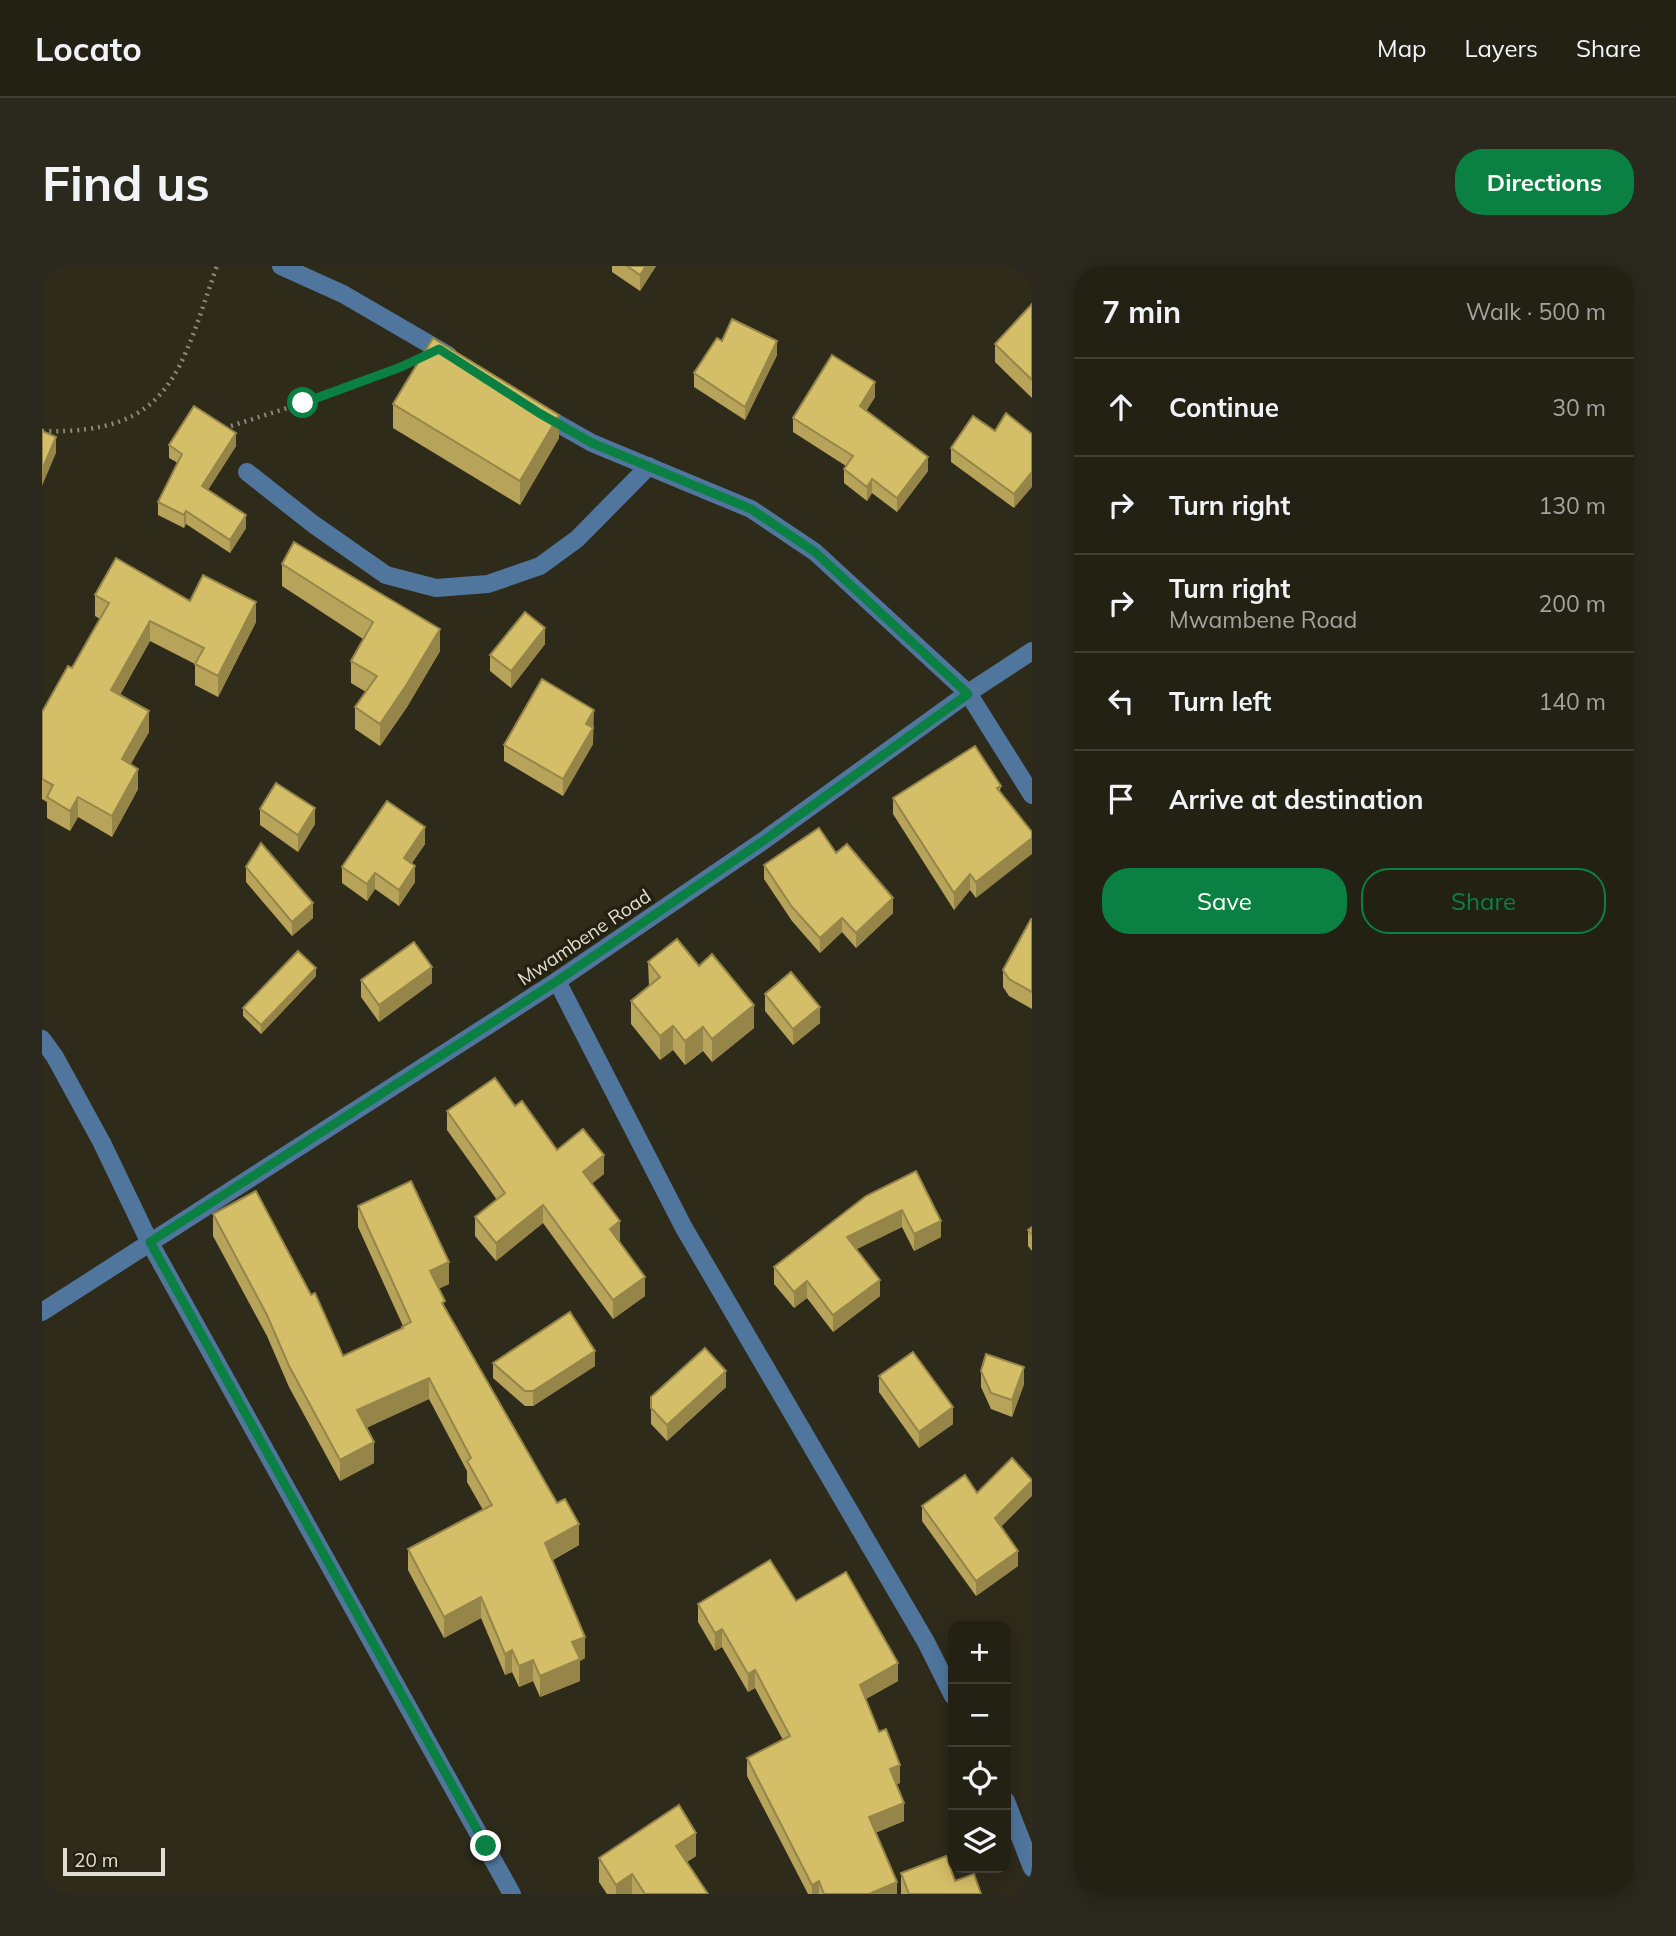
<!DOCTYPE html>
<html lang="en">
<head>
<meta charset="utf-8">
<style>
  :root { --surface:#232014; --page:#2b281d; --text:#f1f3f6; --muted:#a3a3a0; --line:#403e34; --accent:#0b8043 }
  body { margin:0; font-family:Mulish,sans-serif; background:var(--page); color:var(--text) }
  .controls { position:absolute; right:21px; bottom:21px; display:grid; overflow:hidden; border-radius:14px; box-shadow:0 4px 18px #0003 }
  .controls button { width:63px; height:63px; display:grid; place-items:center; padding:0; border:0; border-bottom:2px solid var(--line); background:var(--surface); color:var(--text); font:35px sans-serif }
  .scale { position:absolute; left:21px; bottom:18px; width:102px; box-sizing:border-box; padding-left:7px; border:4px solid #e1dfd4; border-top:0; font-size:19px; line-height:24px; white-space:nowrap; color:#e1dfd4; -webkit-text-stroke:5px #252111; paint-order:stroke }
  .stop { position:absolute; width:21px; height:21px; margin:-16px; border:5px solid #0b8043; border-radius:50%; background:#fff }
  .stop.end { background:#0b8043; border-color:#fff; box-shadow:0 2px 7px #0008 }
  .list { margin:0; padding:0; list-style:none }
  h2 { display:flex; justify-content:space-between; align-items:center; height:91px; margin:0; padding:0 28px; font-size:30px }
  h2 small { font-size:23px; font-weight:400; color:var(--muted) }
  .list li { display:grid; grid-template-columns:46px 1fr auto; gap:21px; align-items:center; box-sizing:border-box; height:98px; padding:0 28px; border-top:2px solid var(--line) }
  .list b { display:block; font-size:26px; white-space:nowrap }
  .list p { margin:0; font-size:23px; white-space:nowrap; color:var(--muted) }
  .list em { font-size:23px; font-style:normal; color:var(--muted) }
  .actions { display:flex; gap:14px; padding:21px 28px }
  .actions a { flex:1; padding:16px 0; border:2px solid var(--accent); border-radius:28px; text-align:center; font-size:24px; color:var(--accent) }
  .actions .main { background:var(--accent); color:#fff }
  .icon { flex:none; width:38px; height:38px; fill:none; stroke:currentColor; stroke-width:2; stroke-linecap:round; stroke-linejoin:round }
  .map { position:relative; flex:none; width:990px; height:1628px; overflow:hidden; border-radius:28px }
  header { display:flex; align-items:center; gap:42px; box-sizing:border-box; height:98px; padding:0 35px; background:var(--surface); border-bottom:2px solid var(--line) }
  header strong { font-size:33px }
  nav { display:flex; gap:38px; margin-inline-start:auto; font-size:24px }
  .intro { display:flex; align-items:center; justify-content:space-between; box-sizing:border-box; height:168px; padding:0 42px }
  h1 { margin:0; font-size:49px }
  .button { padding:18px 32px; border-radius:28px; background:var(--accent); color:#fff; font-size:24px; font-weight:700 }
  main { display:flex; gap:42px; padding:0 42px }
  aside { flex:1; background:var(--surface); border-radius:28px; box-shadow:0 4px 18px #0003 }
  .map>svg:first-child { display:block }
  .lines { fill:none; stroke-linecap:round; stroke-linejoin:round }
  .path { stroke:#8b887b; stroke-width:4.5; stroke-dasharray:2 5; stroke-linecap:butt }
  .minor { stroke:#50769e; stroke-width:18 }
  .wall { fill:#b7a359 }
  .shaded-wall { fill:#958549 }
  .building { fill:#d5be68; stroke:#958549; stroke-width:2 }
  .route { stroke:#0b8043; stroke-width:9 }
  .labels { text-anchor:middle; dominant-baseline:central; stroke-width:7; stroke-linejoin:round; paint-order:stroke }
  .street-label { font-size:19px; fill:#e1dfd4; stroke:#252111 }
</style>
</head>
<body>
<header>
<strong>Locato</strong>
<nav><a>Map</a><a>Layers</a><a>Share</a></nav>
</header>
<div class="intro"><h1>Find us</h1><a class="button">Directions</a></div>
<main>
<div class="map">
<svg width="990" height="1628" viewBox="0 0 990 1628">
  <rect width="100%" height="100%" fill="#2f2b1b"/>
  <g class="lines">
    <g class="path">
      <path d="M189,160L261,137L368,97"/>
      <path d="M0,165C131,169 138,104 175,0"/>
    </g>
    <g class="minor">
      <path d="M239,0L301,28L406,89"/>
      <path d="M497,147L550,177L709,243L773,286L926,427L990,529"/>
      <path d="M205,206L271,258L344,309L394,322L446,318L498,300L535,273L607,200"/>
      <path d="M515,715L642,962L884,1376L911,1430"/>
      <path d="M0,773L13,791L60,877L108,977L470,1628"/>
      <path d="M0,1046L515,715L721,575L926,427L990,385"/>
      <path d="M964,1535L990,1602"/>
    </g>
  </g>
  <g class="wall">
    <path d="M570,0H614L598,25L570,6Z"/>
    <path d="M990,38V132L953,96V78Z"/>
    <path d="M735,89L703,154L652,121V107Z"/>
    <path d="M833,131L824,145L886,205L855,246L830,227L825,235L802,217V203L804,200L751,166V152Z"/>
    <path d="M351,138L517,172L478,239L351,162Z"/>
    <path d="M953,165L990,168L972,242L909,196V182Z"/>
    <path d="M127,179L194,180L166,224L204,262L188,287L144,258L142,262L116,249V236L136,197L127,192Z"/>
    <path d="M240,298L398,385L365,441L338,480L313,463V441L324,426L309,417V395L321,373L240,320Z"/>
    <path d="M53,329L148,335L214,356L176,431L153,419V398L108,375L78,429L107,466L88,498L96,523L70,571L36,551L28,565L5,552V536L0,533V446L30,402L58,353L53,350Z"/>
    <path d="M503,378L469,422L448,405V389Z"/>
    <path d="M552,460L551,463V478L521,530L462,495V479Z"/>
    <path d="M959,520L934,632L928,624L912,644L851,548V532Z"/>
    <path d="M218,543L273,558L256,586L218,559Z"/>
    <path d="M383,578L370,597L373,616L357,640L333,623L325,635L300,617V601Z"/>
    <path d="M794,587L851,647L814,682L800,666L778,687L750,655L722,613V599Z"/>
    <path d="M204,601L271,652L250,670L204,616Z"/>
    <path d="M990,653V743L967,730L961,721V704Z"/>
    <path d="M606,696L657,700L712,762L670,796L661,785L643,799L631,784L618,794L589,758V735L607,720Z"/>
    <path d="M274,710L219,768L201,750V742Z"/>
    <path d="M319,714L390,717L337,756L319,731Z"/>
    <path d="M723,728L778,757L751,779L723,745Z"/>
    <path d="M473,840L515,884L562,908L550,917L578,974L577,975L603,1030L571,1053L501,957L454,995L433,970V951L455,934L405,864V845Z"/>
    <path d="M874,905L899,971L872,985L860,961L814,983L838,1030L791,1066L765,1032L752,1042L732,1018V1001Z"/>
    <path d="M316,940L407,1018L397,1022L403,1042L537,1279L511,1294L543,1392L538,1395V1415L498,1431L491,1415L477,1421L470,1406L463,1409L439,1352L402,1372L366,1304V1283L441,1244L425,1216V1205L387,1133L324,1162L332,1197L298,1215L247,1121L225,1070L171,970V948L301,1090L360,1063V1061L361,1060L316,961Z"/>
    <path d="M990,961V985L986,980V964Z"/>
    <path d="M451,1097L553,1100L491,1140H483L451,1112Z"/>
    <path d="M939,1105L982,1118L970,1151L949,1143L939,1121Z"/>
    <path d="M837,1110L911,1158L877,1182L837,1126Z"/>
    <path d="M684,1121L625,1175L609,1158V1131Z"/>
    <path d="M880,1240L959,1261L976,1300L934,1330L880,1255Z"/>
    <path d="M754,1335L856,1415L824,1433L858,1517L855,1518L862,1555L833,1567L855,1628H766L705,1510V1492L741,1474L713,1422L706,1426L680,1381L673,1385L656,1356V1338Z"/>
    <path d="M654,1590L645,1596L666,1628H565L557,1616V1592Z"/>
    <path d="M859,1607L913,1615L939,1628H859Z"/>
  </g>
  <g class="shaded-wall">
    <path d="M604,0H614L598,25V9Z"/>
    <path d="M735,75V89L703,154V141Z"/>
    <path d="M833,116V131L818,155V140Z"/>
    <path d="M517,149V172L478,239V215Z"/>
    <path d="M194,167V180L160,233V220Z"/>
    <path d="M14,171V187L0,220V204Z"/>
    <path d="M886,191V205L855,246V232Z"/>
    <path d="M990,206V221L972,242V228Z"/>
    <path d="M830,213V227L825,235V221Z"/>
    <path d="M144,245V258L142,262V249Z"/>
    <path d="M204,249V262L188,287V274Z"/>
    <path d="M214,336V356L176,431V410Z"/>
    <path d="M108,355V375L69,444V424Z"/>
    <path d="M503,362V378L469,422V405Z"/>
    <path d="M398,363V385L365,441L338,480V458Z"/>
    <path d="M552,444L551,478L521,530V513L544,458Z"/>
    <path d="M107,445V466L80,514V493Z"/>
    <path d="M96,503V523L70,571V550Z"/>
    <path d="M36,531V551L28,565V545Z"/>
    <path d="M273,542V558L256,586V569Z"/>
    <path d="M383,561V578L362,608V592Z"/>
    <path d="M990,572V588L934,632V616Z"/>
    <path d="M373,600V616L357,640V624Z"/>
    <path d="M333,607V623L325,635V618Z"/>
    <path d="M928,608V624L912,644V627Z"/>
    <path d="M851,632V647L814,682V667Z"/>
    <path d="M271,637V652L250,670V656Z"/>
    <path d="M800,652V666L778,687V672Z"/>
    <path d="M390,701V717L337,756V739Z"/>
    <path d="M274,702V710L219,768V759Z"/>
    <path d="M712,739V762L670,796V773Z"/>
    <path d="M778,741V757L751,779V763Z"/>
    <path d="M631,760V784L618,794V770Z"/>
    <path d="M661,761V785L643,799V775Z"/>
    <path d="M562,889V908L541,925V906Z"/>
    <path d="M501,939V957L454,995V977Z"/>
    <path d="M860,944V961L805,988V971Z"/>
    <path d="M578,955V974L568,982V963Z"/>
    <path d="M899,955V971L872,985V968Z"/>
    <path d="M407,996V1018L388,1027V1005Z"/>
    <path d="M603,1011V1030L571,1053V1034Z"/>
    <path d="M838,1014V1030L791,1066V1049Z"/>
    <path d="M765,1015V1032L752,1042V1026Z"/>
    <path d="M553,1085V1100L491,1140V1125Z"/>
    <path d="M982,1101V1118L970,1151V1134Z"/>
    <path d="M684,1105V1121L625,1175V1159Z"/>
    <path d="M387,1112V1133L315,1166V1144Z"/>
    <path d="M911,1141V1158L877,1182V1166Z"/>
    <path d="M332,1176V1197L298,1215V1194Z"/>
    <path d="M990,1215V1230L953,1267V1252Z"/>
    <path d="M537,1258V1279L503,1298V1277Z"/>
    <path d="M976,1285V1300L934,1330V1315Z"/>
    <path d="M439,1331V1352L402,1372V1351Z"/>
    <path d="M680,1363V1381L673,1385V1367Z"/>
    <path d="M543,1371V1392L538,1395V1415L498,1431V1410L530,1376Z"/>
    <path d="M470,1384V1406L463,1409V1388Z"/>
    <path d="M491,1394V1415L477,1421V1400Z"/>
    <path d="M856,1397V1415L818,1436V1419Z"/>
    <path d="M713,1404V1422L706,1426V1408Z"/>
    <path d="M858,1499V1517L848,1521V1503Z"/>
    <path d="M862,1537V1555L827,1569V1551Z"/>
    <path d="M654,1567V1590L634,1603V1580Z"/>
    <path d="M590,1608V1628H574V1619Z"/>
    <path d="M777,1615V1628H770V1619Z"/>
    <path d="M855,1616V1628H827Z"/>
  </g>
  <g class="building">
    <path d="M585,0H604L598,9Z"/>
    <path d="M990,38V114L953,78Z"/>
    <path d="M690,53L735,75L703,141L652,107L675,72L680,75Z"/>
    <path d="M391,72L517,149L478,215L351,138Z"/>
    <path d="M790,89L833,116L818,140L886,191L855,232L830,213L825,221L802,203L811,190L751,152Z"/>
    <path d="M152,140L194,167L160,220L204,249L188,274L144,245L142,249L116,236L140,188L127,179Z"/>
    <path d="M964,147L990,168V206L972,228L909,182L931,150L953,165Z"/>
    <path d="M0,165L14,171L0,204Z"/>
    <path d="M252,276L398,363L365,418L338,458L313,441L335,410L309,395L331,356L240,298Z"/>
    <path d="M74,292L148,335L161,309L214,336L176,410L153,398L162,382L108,355L69,424L107,445L80,493L96,503L70,550L36,531L28,545L5,531L11,519L0,513V446L26,400L30,402L67,337L53,329Z"/>
    <path d="M483,346L503,362L469,405L448,389Z"/>
    <path d="M500,413L552,444L544,458L551,462L521,513L462,479Z"/>
    <path d="M933,480L959,520L955,522L990,566V572L934,616L928,608L912,627L851,532Z"/>
    <path d="M234,517L273,542L256,569L218,543Z"/>
    <path d="M345,535L383,561L362,592L373,600L357,624L333,607L325,618L300,601Z"/>
    <path d="M777,562L794,587L805,578L851,632L814,667L800,652L778,672L750,641L722,599Z"/>
    <path d="M219,577L271,637L250,656L204,601Z"/>
    <path d="M989,653H990V726L967,713L961,704Z"/>
    <path d="M635,673L657,700L670,688L712,739L670,773L661,761L643,775L631,760L618,770L589,735L618,711L606,696Z"/>
    <path d="M372,676L390,701L337,739L319,714Z"/>
    <path d="M256,685L274,702L219,759L201,742Z"/>
    <path d="M749,706L778,741L751,763L723,728Z"/>
    <path d="M453,812L473,840L480,835L515,884L541,863L562,889L541,906L578,955L568,963L603,1011L571,1034L501,939L454,977L433,951L463,927L405,845Z"/>
    <path d="M874,905L899,955L872,968L860,944L805,971L838,1014L791,1049L765,1015L752,1026L732,1001L824,930Z"/>
    <path d="M369,915L407,996L388,1005L403,1035L400,1037L515,1237L523,1233L537,1258L503,1277L543,1371L530,1376L538,1393L498,1410L491,1394L477,1400L470,1384L463,1388L439,1331L402,1351L366,1283L450,1239L425,1195L429,1192L387,1112L315,1144L332,1176L298,1194L247,1100L225,1049L171,948L214,925L269,1029L273,1027L301,1090L361,1062L360,1061L369,1056L316,940Z"/>
    <path d="M990,961V969L986,964Z"/>
    <path d="M528,1046L553,1085L491,1125H483L451,1097Z"/>
    <path d="M663,1082L684,1105L625,1159L609,1142V1131Z"/>
    <path d="M871,1086L911,1141L877,1166L837,1110Z"/>
    <path d="M944,1088L982,1101L970,1134L949,1127L939,1105Z"/>
    <path d="M970,1192L990,1214V1215L953,1252L976,1285L934,1315L880,1240L923,1209L935,1227Z"/>
    <path d="M728,1294L754,1335L804,1306L856,1397L818,1419L837,1466L844,1463L858,1499L848,1503L862,1537L827,1551L855,1616L827,1628H782L777,1615L770,1619L705,1492L748,1470L713,1404L706,1408L680,1363L673,1367L656,1338Z"/>
    <path d="M637,1539L654,1567L634,1580L666,1628H603L590,1608L574,1619L557,1592Z"/>
    <path d="M904,1590L913,1615L932,1608L939,1628H867L859,1607Z"/>
  </g>
  <g class="lines">
    <path class="route" d="M261,137L359,101L397,83L497,147L550,177L709,243L773,286L926,428L721,575L515,715L108,976L444,1580"/>
  </g>
  <g class="labels">
    <g class="street-label">
      <text transform="translate(542 671) rotate(-34)">Mwambene Road</text>
    </g>
  </g>
</svg>
<div class="controls">
<button>+</button>
<button>−</button>
<button><svg class="icon" aria-label="locate" viewBox="0 0 24 24"><circle cx="12" cy="12" r="6"/><path d="M12 2v4M12 18v4M2 12h4M18 12h4"/></svg></button>
<button><svg class="icon" aria-label="layers" viewBox="0 0 24 24"><path d="M12 4l9 5-9 5-9-5zM3 14l9 5 9-5"/></svg></button>
</div>
<div class="scale">20 m</div>
<div class="stop" style="left:261px;top:137px"></div>
<div class="stop end" style="left:444px;top:1580px"></div>
</div>
<aside>
<h2>7 min<small>Walk · 500 m</small></h2>
<ul class="list">
<li><svg class="icon" aria-label="ahead" viewBox="0 0 24 24"><path d="M12 20V5M6 11l6-6 6 6"/></svg><div><b>Continue</b></div><em>30 m</em></li>
<li><svg class="icon" aria-label="right" viewBox="0 0 24 24"><path d="M7 20v-9h11M14 6l5 5-5 5"/></svg><div><b>Turn right</b></div><em>130 m</em></li>
<li><svg class="icon" aria-label="right" viewBox="0 0 24 24"><path d="M7 20v-9h11M14 6l5 5-5 5"/></svg><div><b>Turn right</b><p>Mwambene Road</p></div><em>200 m</em></li>
<li><svg class="icon" aria-label="left" viewBox="0 0 24 24"><path d="M17 20v-9H6M10 6l-5 5 5 5"/></svg><div><b>Turn left</b></div><em>140 m</em></li>
<li><svg class="icon" aria-label="arrive" viewBox="0 0 24 24"><path d="M6 21V4h12l-3 4 3 4H6"/></svg><div><b>Arrive at destination</b></div></li>
</ul>
<div class="actions"><a class="main">Save</a><a>Share</a></div>
</aside>
</main>
</body>
</html>
